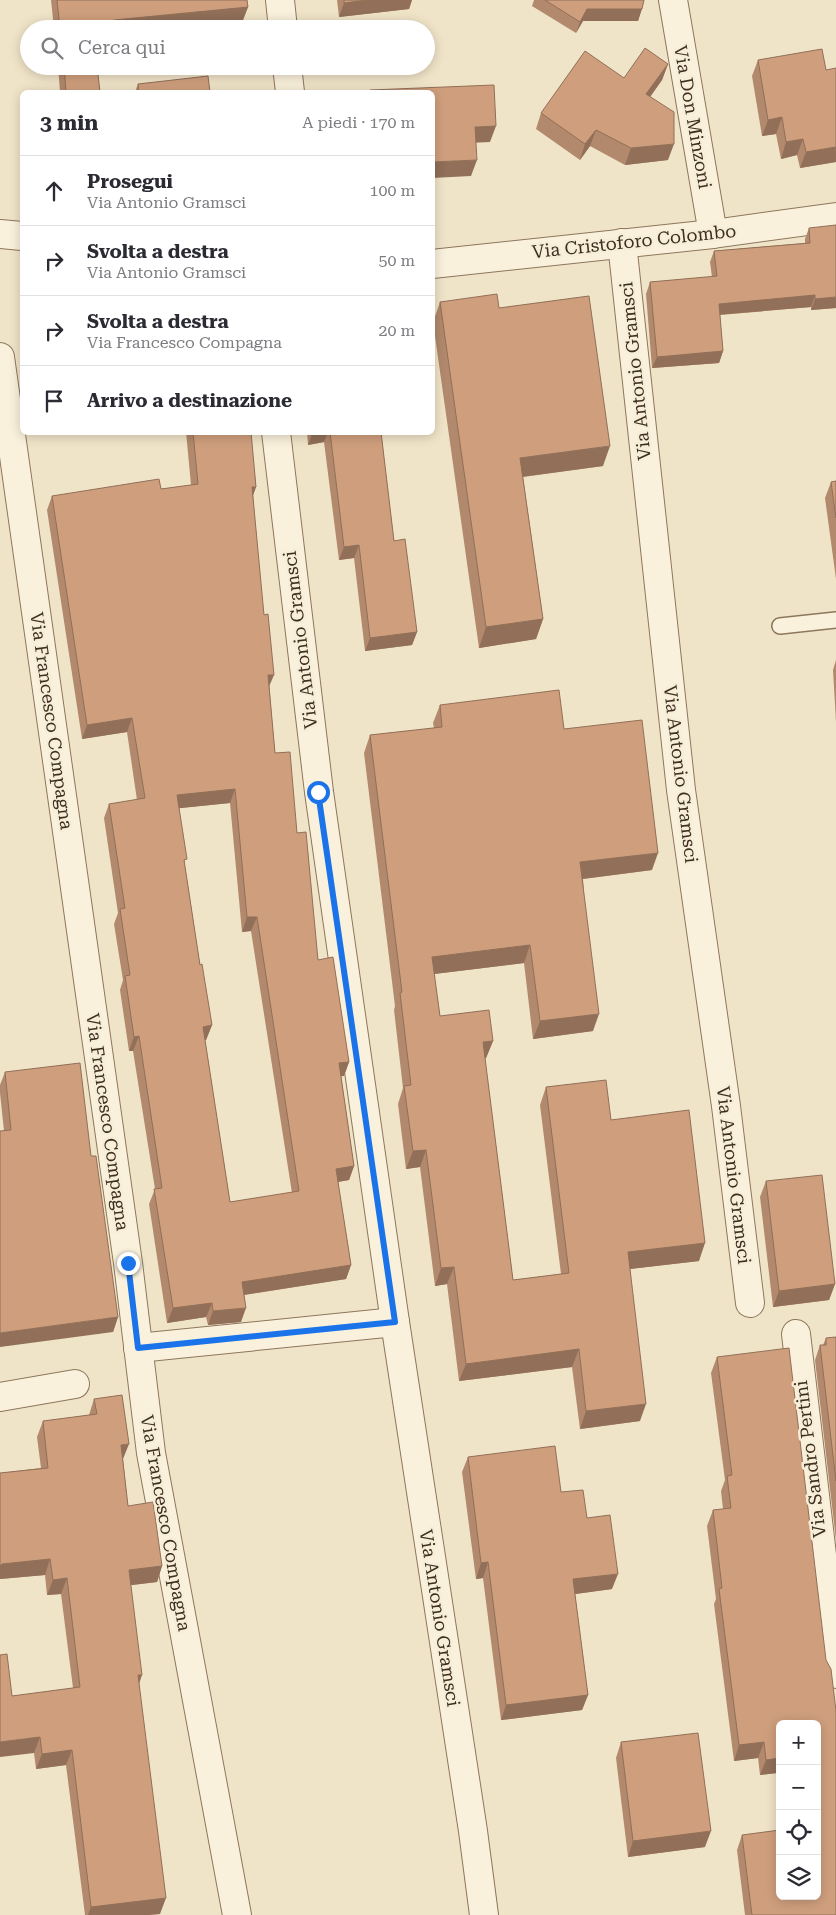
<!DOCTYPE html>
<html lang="it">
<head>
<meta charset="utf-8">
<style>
  :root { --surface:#fff; --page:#f7f7f7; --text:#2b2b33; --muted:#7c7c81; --line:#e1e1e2 }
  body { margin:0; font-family:"Roboto Serif",serif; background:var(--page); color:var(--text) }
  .controls { position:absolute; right:15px; bottom:15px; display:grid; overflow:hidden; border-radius:8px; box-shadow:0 2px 12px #0003 }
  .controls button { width:45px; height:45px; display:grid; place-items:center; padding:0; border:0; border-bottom:1px solid var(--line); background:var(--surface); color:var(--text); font:25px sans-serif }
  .stop { position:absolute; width:15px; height:15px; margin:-11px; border:4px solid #1a73e8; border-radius:50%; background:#fff }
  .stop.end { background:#1a73e8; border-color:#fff; box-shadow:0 1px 5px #0008 }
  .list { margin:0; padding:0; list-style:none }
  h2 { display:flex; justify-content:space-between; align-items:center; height:65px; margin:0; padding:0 20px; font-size:21px }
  h2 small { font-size:16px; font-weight:400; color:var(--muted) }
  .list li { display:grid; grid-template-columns:32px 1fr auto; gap:15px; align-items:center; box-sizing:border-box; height:70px; padding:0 20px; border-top:1px solid var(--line) }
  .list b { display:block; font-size:19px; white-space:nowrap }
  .list p { margin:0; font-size:16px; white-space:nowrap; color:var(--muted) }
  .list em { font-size:16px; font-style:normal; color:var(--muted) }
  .icon { flex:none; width:28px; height:28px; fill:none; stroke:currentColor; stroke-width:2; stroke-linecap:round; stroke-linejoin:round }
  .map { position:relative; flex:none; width:836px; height:1915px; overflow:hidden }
  .search { position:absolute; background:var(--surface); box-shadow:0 2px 12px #0003; left:20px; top:20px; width:415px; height:55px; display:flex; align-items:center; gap:12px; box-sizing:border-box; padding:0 18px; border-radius:28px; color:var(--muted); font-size:19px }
  .panel { position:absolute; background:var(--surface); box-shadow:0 2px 12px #0003; left:20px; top:90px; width:415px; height:345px; border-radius:8px }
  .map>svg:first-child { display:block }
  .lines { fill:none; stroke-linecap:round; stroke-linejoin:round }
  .service-casing { stroke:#8d765c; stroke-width:18 }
  .minor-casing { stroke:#8d765c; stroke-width:30 }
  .service { stroke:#faf1dc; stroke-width:15 }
  .minor { stroke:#faf1dc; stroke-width:28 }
  .wall { fill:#b2896c; fill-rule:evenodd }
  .shaded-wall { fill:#916f58 }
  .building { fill:#cf9f7d; stroke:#916f58; fill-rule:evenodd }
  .route { stroke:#1a73e8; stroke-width:6 }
  .labels { text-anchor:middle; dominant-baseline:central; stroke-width:5; stroke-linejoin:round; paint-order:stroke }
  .street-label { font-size:18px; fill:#3d2e20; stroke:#f7eed8 }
</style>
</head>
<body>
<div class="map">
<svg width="836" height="1915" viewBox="0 0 836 1915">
  <rect width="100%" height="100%" fill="#f0e4c8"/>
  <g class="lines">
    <g class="service-casing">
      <path id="service" d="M780,626L836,620"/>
    </g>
    <g class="minor-casing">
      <g id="minor">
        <path d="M280,0L283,29"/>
        <path d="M673,0L713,234"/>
        <path d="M287,66L290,92"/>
        <path d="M0,234L22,236"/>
        <path d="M622,243L681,790L726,1106L750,1303"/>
        <path d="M432,264L713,234L836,217"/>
        <path d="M0,357L128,1263L151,1453L237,1915"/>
        <path d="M276,432L319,792L395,1322L473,1831L484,1915"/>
        <path d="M796,1334L836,1674"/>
        <path d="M138,1348L395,1322"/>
        <path d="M0,1397L75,1384"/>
      </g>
    </g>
    <use href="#service" class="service"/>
    <use href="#minor" class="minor"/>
  </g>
  <g class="wall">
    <path d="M51,0H247L248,7L243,20L153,29H54Z"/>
    <path d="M337,0H412L409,9L339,17Z"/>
    <path d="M534,0H644L638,21H583L576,33L532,6Z"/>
    <path d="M758,60L826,70L836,162L800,168L797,155L781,159L776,134L762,136L752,76Z"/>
    <path d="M668,64L662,80L650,97L668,160L625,165L590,146L580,160L536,129L541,113L624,78Z"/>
    <path d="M58,66H97L100,92H60Z"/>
    <path d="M138,84L210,92H135Z"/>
    <path d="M809,228L836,308L811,310V307L720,315L723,351L719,363L652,368L646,294L650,282L712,277L710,262L714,251L805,243V239Z"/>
    <path d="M440,302L499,308L603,466L523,477L543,619L536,639L479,648L433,322Z"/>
    <path d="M186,432H253L251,436L256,487L253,495L275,753L297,833L318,960L349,1062L344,1076H341L354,1166L349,1180L338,1182L351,1265L346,1279L244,1295L241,1322L208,1325L206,1317L167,1323L149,1204L155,1189L133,1051H129L120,990L123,980L114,924L118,913L104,818L109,804L137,800L127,732L82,739L47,510L52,496L161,489L191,485ZM230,803L242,932L251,931L292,1193L230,1202L205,1040H206L212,1025L200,965L185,866L179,808Z"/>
    <path d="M307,432H381L394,541L417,632L412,645L365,651L354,558L339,560L324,442L308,445Z"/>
    <path d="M836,481V579L825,498L831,482Z"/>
    <path d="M836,660V722L833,670Z"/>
    <path d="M440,705L564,729L652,870L583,879L593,1031L533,1039L524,963L434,974L440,1016L493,1041L486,1058L485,1059L513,1280L561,1274L540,1105L546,1087L611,1120L699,1261L630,1269L640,1421L580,1429L572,1367L459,1381L447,1284L435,1286L420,1167L406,1169L398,1104L403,1088L394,1010L395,1006L364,753L370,735L434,728L433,723Z"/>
    <path d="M5,1072L91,1156L118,1317L113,1332L4,1131L0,1093V1085Z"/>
    <path d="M766,1181L835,1284L829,1300L773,1307L760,1197Z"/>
    <path d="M836,1337V1540L815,1360L820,1345H823L826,1338Z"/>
    <path d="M717,1357L826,1660L836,1915H745L737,1850L742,1835L817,1896L780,1724V1795L777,1773L760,1775L758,1758L734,1761L714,1604L716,1599L707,1526L713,1510L723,1509L721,1491L725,1480L711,1373Z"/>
    <path d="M94,1399L123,1459L128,1506L162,1566L157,1582L131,1585L139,1684L160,1914L148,1915H85L66,1765L36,1769L34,1753L12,1696L73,1688L61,1594L47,1595L45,1575L0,1579V1473L41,1468L37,1437L43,1421L89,1415Z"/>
    <path d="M468,1457L561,1492L587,1518L612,1589L575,1594L588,1695L582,1710L501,1720L483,1578L476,1579L462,1472Z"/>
    <path d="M621,1742L705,1847L628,1857L616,1758Z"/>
  </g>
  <g class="shaded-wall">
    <path d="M368,0H412L409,9L339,17L344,3Z"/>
    <path d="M248,7L243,20L153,29H111L114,20Z"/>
    <path d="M587,9H642L638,21H583L576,33L580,22Z"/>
    <path d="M668,64L662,80L640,111L646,94Z"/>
    <path d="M782,117L776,134L762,136L768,120Z"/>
    <path d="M496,126L490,142L469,143L475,127Z"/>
    <path d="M596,130L590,146L580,160L585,144Z"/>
    <path d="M803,139L797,155L781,159L786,142Z"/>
    <path d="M674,144L668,160L625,165L631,148Z"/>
    <path d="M836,147V162L800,168L806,152Z"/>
    <path d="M477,160L471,176L432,178V162Z"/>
    <path d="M815,295L811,307L715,315L719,304Z"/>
    <path d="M836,297V308L811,310L815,299Z"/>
    <path d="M723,351L719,363L652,368L657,357Z"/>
    <path d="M313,432H328L324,442L308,445Z"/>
    <path d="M610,446L603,466L513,478L520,458Z"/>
    <path d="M252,487H256L251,501Z"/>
    <path d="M359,545L354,558L339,560L344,547Z"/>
    <path d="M543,619L536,639L479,648L486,627Z"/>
    <path d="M417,632L412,645L365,651L370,638Z"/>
    <path d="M268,675H274L268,689Z"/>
    <path d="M132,718L127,732L82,739L87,725Z"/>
    <path d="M235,789L230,803L172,809L177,795Z"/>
    <path d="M658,853L652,870L574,880L580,862Z"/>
    <path d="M247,917H257L251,931L242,932Z"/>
    <path d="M530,945L524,963L426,975L432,957Z"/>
    <path d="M599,1014L593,1031L533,1039L540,1021Z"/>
    <path d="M212,1025L206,1040L198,1041L203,1027Z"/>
    <path d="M139,1036L133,1051H129L134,1037Z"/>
    <path d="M493,1041L486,1058L476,1060L483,1042Z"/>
    <path d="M349,1062L344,1076L334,1077L339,1063Z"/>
    <path d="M426,1150L420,1167L406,1169L413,1151Z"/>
    <path d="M354,1166L349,1180L331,1183L336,1169Z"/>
    <path d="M705,1243L699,1261L621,1270L628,1252Z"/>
    <path d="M351,1265L346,1279L237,1296L242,1282Z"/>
    <path d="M454,1267L447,1284L435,1286L441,1268Z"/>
    <path d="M835,1284L829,1300L773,1307L779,1291Z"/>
    <path d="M212,1303L206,1317L167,1323L173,1308Z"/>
    <path d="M246,1308L241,1322L208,1325L213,1311Z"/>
    <path d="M118,1317L113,1332L0,1347V1333Z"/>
    <path d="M579,1349L572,1367L459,1381L466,1364Z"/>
    <path d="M646,1404L640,1421L580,1429L586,1411Z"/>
    <path d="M129,1444L123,1459L115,1460L121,1445Z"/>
    <path d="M50,1559L45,1575L0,1579V1566L2,1564Z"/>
    <path d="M488,1562L483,1578L476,1579L481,1563Z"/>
    <path d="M162,1566L157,1582L124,1586L129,1570Z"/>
    <path d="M618,1574L612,1589L568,1595L573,1579Z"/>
    <path d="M67,1578L61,1594L47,1595L53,1580Z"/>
    <path d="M138,1675H142L137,1690Z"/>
    <path d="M588,1695L582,1710L501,1720L506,1705Z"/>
    <path d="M40,1737L34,1753L0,1757V1742Z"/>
    <path d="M764,1742L758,1758L734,1761L739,1745Z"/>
    <path d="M72,1750L66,1765L36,1769L42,1754Z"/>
    <path d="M780,1758V1765L777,1773L760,1775L766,1760Z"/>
    <path d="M711,1831L705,1847L628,1857L633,1841Z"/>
    <path d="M166,1898L160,1914L148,1915H88L91,1907Z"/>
  </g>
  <g class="building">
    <path d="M57,0H247L248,7L114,20L115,29H60Z"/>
    <path d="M344,0H368L344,3Z"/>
    <path d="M545,0H644L642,9H587L580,22Z"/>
    <path d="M645,48L668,64L646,94L674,112V144L631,148L596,130L585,144L541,113L585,51L624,78Z"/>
    <path d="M822,49L826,70L836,68V147L806,152L803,139L786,142L782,117L768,120L758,60Z"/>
    <path d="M64,66H97L100,92H66Z"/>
    <path d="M208,76L210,92H139L138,84Z"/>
    <path d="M494,85L496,126L475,127L477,160L432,162V92H370V90Z"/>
    <path d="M836,225V297L815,299V295L719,304L723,351L657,357L650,282L717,276L714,251L810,243L809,228Z"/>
    <path d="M497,294L499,308L589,296L610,446L520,458L543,619L486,627L440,302Z"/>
    <path d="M193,432H251L256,487H252L264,615L268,614L274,675H268L275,753L290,752L297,833L306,832L318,960L333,957L349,1062L339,1063L354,1166L336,1169L351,1265L242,1282L246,1308L213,1311L212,1303L173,1308L154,1189L162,1188L139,1036L134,1037L125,976L130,975L120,909L125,908L109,804L145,798L132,718L87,725L52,496L159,479L161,489L198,484ZM235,789L247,917H257L299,1191L230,1202L203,1027L212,1025L202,964L200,965L184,860L187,859L177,795Z"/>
    <path d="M330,432H381L394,541L405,539L417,632L370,638L359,545L344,547Z"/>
    <path d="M836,481V518L831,482Z"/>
    <path d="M559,690L564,729L642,720L658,853L580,862L599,1014L540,1021L530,945L432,957L440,1016L489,1010L493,1041L483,1042L513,1280L569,1273L546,1087L606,1080L611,1120L689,1110L705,1243L628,1252L646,1404L586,1411L579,1349L466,1364L454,1267L441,1268L426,1150L413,1151L404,1086L411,1085L400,993L402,992L370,735L442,727L440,705Z"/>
    <path d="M80,1063L91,1156H96L118,1317L0,1333V1131L11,1130L5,1072Z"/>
    <path d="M822,1175L835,1284L779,1291L766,1181Z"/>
    <path d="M836,1337V1481L820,1345H826V1338Z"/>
    <path d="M789,1348L826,1660L831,1669L836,1711V1915H752L742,1835L780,1830V1896H817V1724H780V1758L766,1760L764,1742L739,1745L719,1589L722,1588L713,1510L731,1508L727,1476L732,1475L717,1357Z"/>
    <path d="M122,1395L129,1444L121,1445L128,1506L153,1502L162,1566L129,1570L142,1675H138L166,1898L91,1907L72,1750L42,1754L40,1737L0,1742V1655L7,1654L12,1696L80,1687L67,1578L53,1580L50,1559L2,1564L0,1566V1473L48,1468L43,1421L97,1414L94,1399Z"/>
    <path d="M555,1446L561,1492L583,1490L587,1518L610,1515L618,1574L573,1579L588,1695L506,1705L488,1562L481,1563L468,1457Z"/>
    <path d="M698,1733L711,1831L633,1841L621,1742Z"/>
  </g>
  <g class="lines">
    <path class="route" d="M128,1263L138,1348L395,1322L318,792"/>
  </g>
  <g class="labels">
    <g class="street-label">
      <text transform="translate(693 117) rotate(80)">Via Don Minzoni</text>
      <text transform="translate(634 241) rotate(-6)">Via Cristoforo Colombo</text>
      <text transform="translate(635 371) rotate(-96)">Via Antonio Gramsci</text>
      <text transform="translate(300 640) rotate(-97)">Via Antonio Gramsci</text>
      <text transform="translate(52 721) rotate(82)">Via Francesco Compagna</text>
      <text transform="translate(681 774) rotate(83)">Via Antonio Gramsci</text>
      <text transform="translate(108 1122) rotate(82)">Via Francesco Compagna</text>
      <text transform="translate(734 1175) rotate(83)">Via Antonio Gramsci</text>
      <text transform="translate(810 1459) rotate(-97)">Via Sandro Pertini</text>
      <text transform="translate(166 1523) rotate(80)">Via Francesco Compagna</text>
      <text transform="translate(440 1618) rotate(81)">Via Antonio Gramsci</text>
    </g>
  </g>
</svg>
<div class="controls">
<button>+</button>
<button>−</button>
<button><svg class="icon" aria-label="locate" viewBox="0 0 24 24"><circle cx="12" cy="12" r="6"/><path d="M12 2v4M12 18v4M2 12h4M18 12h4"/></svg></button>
<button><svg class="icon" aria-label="layers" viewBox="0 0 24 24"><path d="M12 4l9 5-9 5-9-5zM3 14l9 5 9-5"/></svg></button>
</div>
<div class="stop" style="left:318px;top:792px"></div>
<div class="stop end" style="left:128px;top:1263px"></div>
<div class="search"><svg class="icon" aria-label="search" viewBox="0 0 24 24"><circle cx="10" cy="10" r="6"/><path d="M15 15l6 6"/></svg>Cerca qui</div>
<section class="panel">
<h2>3 min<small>A piedi · 170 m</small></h2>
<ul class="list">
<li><svg class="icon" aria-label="ahead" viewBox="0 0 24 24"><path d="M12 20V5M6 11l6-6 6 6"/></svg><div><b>Prosegui</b><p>Via Antonio Gramsci</p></div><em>100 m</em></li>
<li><svg class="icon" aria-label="right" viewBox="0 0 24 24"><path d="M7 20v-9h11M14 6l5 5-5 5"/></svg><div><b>Svolta a destra</b><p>Via Antonio Gramsci</p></div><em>50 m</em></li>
<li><svg class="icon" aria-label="right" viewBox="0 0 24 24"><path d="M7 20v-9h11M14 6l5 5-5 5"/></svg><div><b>Svolta a destra</b><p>Via Francesco Compagna</p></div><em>20 m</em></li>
<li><svg class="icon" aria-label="arrive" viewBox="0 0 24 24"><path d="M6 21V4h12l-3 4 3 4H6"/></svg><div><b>Arrivo a destinazione</b></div></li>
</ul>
</section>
</div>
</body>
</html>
